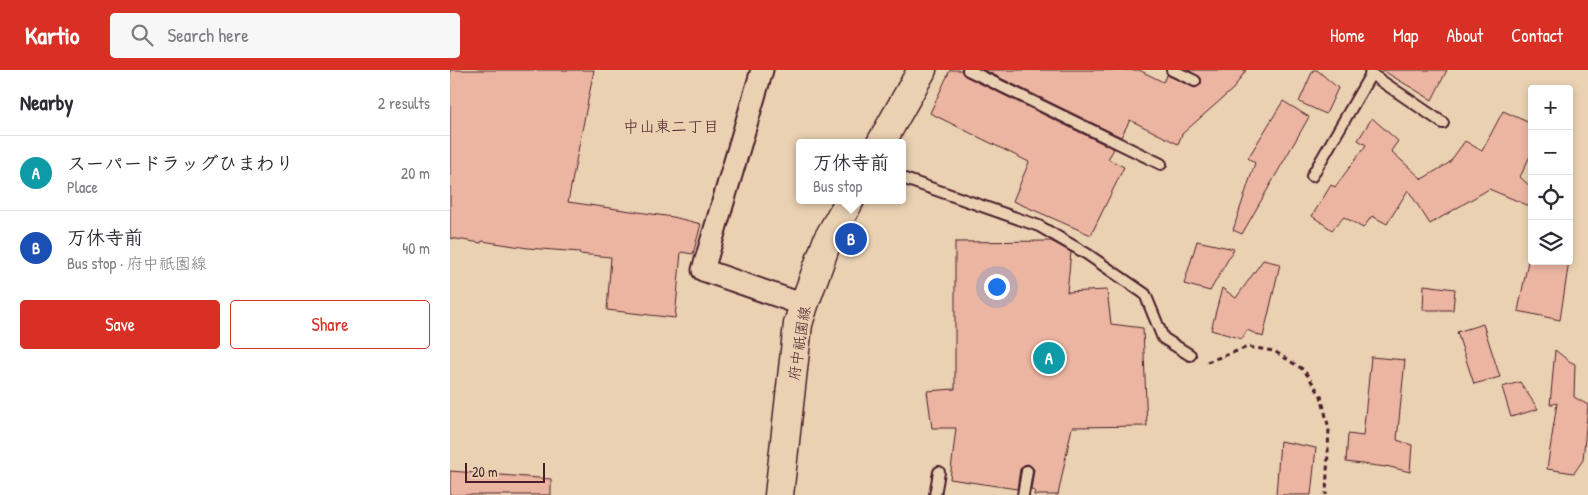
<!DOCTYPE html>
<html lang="en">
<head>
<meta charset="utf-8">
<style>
  :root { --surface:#fff; --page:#f7f7f7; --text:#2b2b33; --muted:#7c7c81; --line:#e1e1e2; --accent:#d93025 }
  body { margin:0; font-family:"Patrick Hand","Klee One",sans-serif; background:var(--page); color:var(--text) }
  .controls { position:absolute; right:15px; top:15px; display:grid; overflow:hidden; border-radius:5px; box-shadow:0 2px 8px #0003 }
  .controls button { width:45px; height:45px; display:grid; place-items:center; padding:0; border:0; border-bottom:1px solid var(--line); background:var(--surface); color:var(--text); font:25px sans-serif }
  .scale { position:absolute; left:15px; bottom:12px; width:80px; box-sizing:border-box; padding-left:5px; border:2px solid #4a1f2b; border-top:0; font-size:14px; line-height:18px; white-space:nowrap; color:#4a1f2b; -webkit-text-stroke:4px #ead1b2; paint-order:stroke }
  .you { position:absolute; left:546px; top:216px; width:18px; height:18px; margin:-12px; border:4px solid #fff; border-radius:50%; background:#1a73e8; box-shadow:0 0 0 8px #1a73e833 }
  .badge { display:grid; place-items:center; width:32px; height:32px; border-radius:50%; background:var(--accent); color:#fff; font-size:16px; font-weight:700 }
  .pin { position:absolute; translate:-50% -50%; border:2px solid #fff; box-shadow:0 1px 5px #0006 }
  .popup { position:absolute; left:346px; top:69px; width:110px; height:65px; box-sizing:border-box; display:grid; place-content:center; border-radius:5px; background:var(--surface); filter:drop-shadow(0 1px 4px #0005); font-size:16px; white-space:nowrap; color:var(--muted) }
  .popup b { font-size:19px; color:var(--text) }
  .popup::after { content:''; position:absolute; left:50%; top:100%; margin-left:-10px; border:10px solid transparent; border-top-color:var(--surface) }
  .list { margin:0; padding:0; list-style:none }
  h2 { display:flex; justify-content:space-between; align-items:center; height:65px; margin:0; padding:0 20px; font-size:21px }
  h2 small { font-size:16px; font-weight:400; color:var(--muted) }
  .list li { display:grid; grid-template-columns:32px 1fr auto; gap:15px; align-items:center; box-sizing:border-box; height:75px; padding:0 20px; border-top:1px solid var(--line) }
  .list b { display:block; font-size:19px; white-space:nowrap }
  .list p { margin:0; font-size:16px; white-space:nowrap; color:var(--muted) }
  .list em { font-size:16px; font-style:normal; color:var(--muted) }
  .actions { display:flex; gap:10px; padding:15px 20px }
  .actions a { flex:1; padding:11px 0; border:1px solid var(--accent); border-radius:5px; text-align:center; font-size:18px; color:var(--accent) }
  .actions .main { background:var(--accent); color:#fff }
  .icon { flex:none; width:28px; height:28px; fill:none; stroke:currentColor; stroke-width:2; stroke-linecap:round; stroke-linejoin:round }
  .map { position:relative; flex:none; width:1138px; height:425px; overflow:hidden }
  header { display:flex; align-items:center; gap:30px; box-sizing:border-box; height:70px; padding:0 25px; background:var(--accent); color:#fff }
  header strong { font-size:24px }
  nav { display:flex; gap:28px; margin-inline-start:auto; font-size:18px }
  .search { width:350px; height:45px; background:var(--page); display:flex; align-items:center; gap:12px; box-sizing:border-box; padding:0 18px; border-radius:5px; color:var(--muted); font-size:19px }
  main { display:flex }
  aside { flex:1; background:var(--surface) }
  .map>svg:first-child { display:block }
  .building { fill:#ecb5a1; stroke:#4a1f2b }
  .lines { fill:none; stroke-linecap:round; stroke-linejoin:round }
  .lane-casing { stroke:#4a1f2b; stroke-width:14 }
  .street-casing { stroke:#4a1f2b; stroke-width:25 }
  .secondary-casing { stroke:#4a1f2b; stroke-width:31 }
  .path { stroke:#4a1f2b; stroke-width:3; stroke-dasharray:5 4; stroke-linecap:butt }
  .lane { stroke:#ead1b2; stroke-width:10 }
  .street { stroke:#ead1b2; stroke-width:21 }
  .secondary { stroke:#ead1b2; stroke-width:28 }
  .labels { text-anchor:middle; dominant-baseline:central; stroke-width:4.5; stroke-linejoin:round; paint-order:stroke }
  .street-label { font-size:15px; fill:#4a1f2b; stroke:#ead1b2 }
  .neighbourhood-label { font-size:16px; fill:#4a1f2b; stroke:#ead1b2 }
</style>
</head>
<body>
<header>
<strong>Kartio</strong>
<div class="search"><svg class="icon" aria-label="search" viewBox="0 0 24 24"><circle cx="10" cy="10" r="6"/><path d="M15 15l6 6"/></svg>Search here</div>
<nav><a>Home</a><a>Map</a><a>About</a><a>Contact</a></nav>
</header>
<main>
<aside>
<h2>Nearby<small>2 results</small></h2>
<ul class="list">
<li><span class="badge" style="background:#0f9aa8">A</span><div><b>スーパードラッグひまわり</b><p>Place</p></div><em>20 m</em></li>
<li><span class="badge" style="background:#1a4fb4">B</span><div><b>万休寺前</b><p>Bus stop · 府中祇園線</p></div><em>40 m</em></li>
</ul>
<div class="actions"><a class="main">Save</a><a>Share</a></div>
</aside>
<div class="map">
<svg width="1138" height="425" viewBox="0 0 1138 425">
  <rect width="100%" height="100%" fill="#ead1b2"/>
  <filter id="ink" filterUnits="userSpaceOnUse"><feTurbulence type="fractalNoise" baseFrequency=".02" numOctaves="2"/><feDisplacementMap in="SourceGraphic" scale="10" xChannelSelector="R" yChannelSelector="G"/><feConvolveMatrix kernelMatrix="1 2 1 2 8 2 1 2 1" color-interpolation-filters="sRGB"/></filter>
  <g filter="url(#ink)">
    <g class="building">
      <path d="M0,0H144L118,132L223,147L251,154L243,184L231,182L225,248L157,240L161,187L129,184L130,182L78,178L32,171L31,173L0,168Z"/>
      <path d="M500,0H511L515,6L664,79L658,89L674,97L641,165L563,131L579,92L480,43Z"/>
      <path d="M534,0H689L713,12L717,5L745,18L751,14V8L738,0H796L783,19L732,64L728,74L680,50L671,67Z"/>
      <path d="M863,0H867L888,18L876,44L849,32Z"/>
      <path d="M932,0H997L982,30Z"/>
      <path d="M833,31L859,47L792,164L783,160L805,93L798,88Z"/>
      <path d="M1053,41L1082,54V82L1070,107L1082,118V137L1039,119L980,154L958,120L937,154L922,146L913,158L894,147L882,160L862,146L881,115L885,117L916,75L908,70L922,48L948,71L941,81L972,109L999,93L1015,71L1032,81Z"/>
      <path d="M601,171L621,182L617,222L657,220L661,254L693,258L697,356L622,357L608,425H584L585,421L581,420L584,399L578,394L574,395L570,399L567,419L500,409L506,358H482L477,321L505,319V172Z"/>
      <path d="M747,171L784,179L760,221L734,214Z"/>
      <path d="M813,190L830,194L813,267L797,260L792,269L761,260L772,218L786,228Z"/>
      <path d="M1078,191H1119L1110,250L1068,241Z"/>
      <path d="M974,215L1005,219L1003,240H973Z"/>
      <path d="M1033,254L1050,307L1024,314L1007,262Z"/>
      <path d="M1105,280L1119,291L1125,294L1124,327L1138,335L1133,390L1124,403L1097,399L1107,333L1100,335Z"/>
      <path d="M921,287L955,290L947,370L962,375L960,402L936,396V397L896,392L898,364L913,366Z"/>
      <path d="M1070,312L1088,339L1061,347L1052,317Z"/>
      <path d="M830,371L866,378L861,425H826Z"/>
      <path d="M0,401L101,409V425H0Z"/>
    </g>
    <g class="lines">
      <g class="lane-casing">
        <g id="lane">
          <path d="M518,0L711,94"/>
          <path d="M722,0L745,11"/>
          <path d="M921,4L993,53"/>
          <path d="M862,106L921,4L920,0"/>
          <path d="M452,108L589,156L637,184L695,224L713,268L740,285"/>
          <path d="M485,425L489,402"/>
          <path d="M573,425L577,401"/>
        </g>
      </g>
      <g class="street-casing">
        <path id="street" d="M312,0L253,200L354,235"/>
      </g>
      <g class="secondary-casing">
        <g id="secondary">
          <path d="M431,73L472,0"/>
          <path d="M329,425L348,254L354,235L378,169L400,130"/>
        </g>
      </g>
      <path class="path" d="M757,292L798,277L824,281L854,300L871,326L879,359L876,425"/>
      <use href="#lane" class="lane"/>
      <use href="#street" class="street"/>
      <use href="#secondary" class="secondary"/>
    </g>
  </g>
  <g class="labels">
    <g class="street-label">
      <text transform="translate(349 273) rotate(-81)">府中祇園線</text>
    </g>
    <g class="neighbourhood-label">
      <text x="221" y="56">中山東二丁目</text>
    </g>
  </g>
</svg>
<div class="controls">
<button>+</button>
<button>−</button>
<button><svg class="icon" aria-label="locate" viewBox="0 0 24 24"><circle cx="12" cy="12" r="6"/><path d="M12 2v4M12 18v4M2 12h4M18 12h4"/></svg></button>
<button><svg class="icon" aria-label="layers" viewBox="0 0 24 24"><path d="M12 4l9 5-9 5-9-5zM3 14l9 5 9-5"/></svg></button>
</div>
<div class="scale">20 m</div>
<div class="you"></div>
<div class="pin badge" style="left:599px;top:288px;background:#0f9aa8">A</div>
<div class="pin badge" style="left:401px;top:169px;background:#1a4fb4">B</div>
<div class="popup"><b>万休寺前</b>Bus stop</div>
</div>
</main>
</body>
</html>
